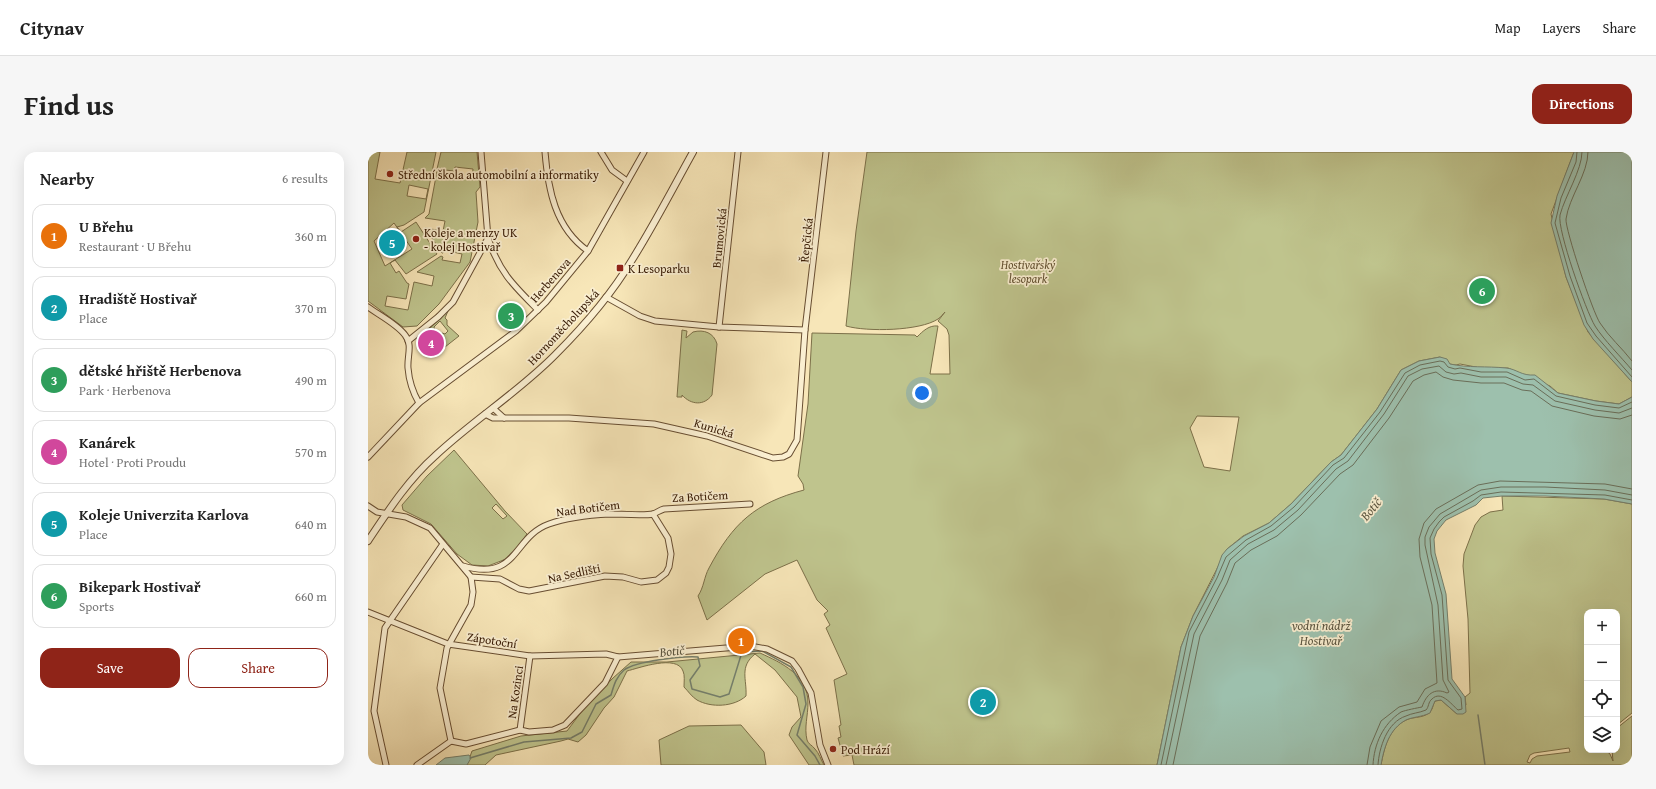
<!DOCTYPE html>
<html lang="en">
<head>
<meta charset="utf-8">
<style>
  :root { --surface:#fff; --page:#f6f6f6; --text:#222; --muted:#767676; --line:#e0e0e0; --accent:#8f2418 }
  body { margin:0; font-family:"Gentium Book Plus",serif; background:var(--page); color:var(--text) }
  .controls { position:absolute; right:12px; bottom:12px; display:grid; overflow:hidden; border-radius:8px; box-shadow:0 4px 16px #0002 }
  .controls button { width:36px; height:36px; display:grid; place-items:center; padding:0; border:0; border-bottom:1px solid var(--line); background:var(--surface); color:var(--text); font:20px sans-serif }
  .you { position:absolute; left:554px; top:241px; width:14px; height:14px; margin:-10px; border:3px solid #fff; border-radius:50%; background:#1a73e8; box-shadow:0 0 0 6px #1a73e833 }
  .badge { display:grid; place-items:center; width:26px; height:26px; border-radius:50%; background:var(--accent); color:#fff; font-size:13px; font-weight:700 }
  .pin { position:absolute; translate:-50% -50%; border:2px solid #fff; box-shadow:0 1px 4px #0006 }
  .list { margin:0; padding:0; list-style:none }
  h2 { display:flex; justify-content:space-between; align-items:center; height:52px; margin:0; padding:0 16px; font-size:17px }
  h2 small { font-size:13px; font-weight:400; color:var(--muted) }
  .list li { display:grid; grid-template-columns:26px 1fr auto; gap:12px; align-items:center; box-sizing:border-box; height:64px; margin:0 8px 8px; padding:0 8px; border:1px solid var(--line); border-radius:12px }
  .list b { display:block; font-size:15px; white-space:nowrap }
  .list p { margin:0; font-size:13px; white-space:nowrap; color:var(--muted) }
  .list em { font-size:13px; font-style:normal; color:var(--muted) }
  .actions { display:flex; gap:8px; padding:12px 16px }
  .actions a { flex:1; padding:9px 0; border:1px solid var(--accent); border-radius:12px; text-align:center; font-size:14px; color:var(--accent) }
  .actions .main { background:var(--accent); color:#fff }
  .icon { flex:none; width:22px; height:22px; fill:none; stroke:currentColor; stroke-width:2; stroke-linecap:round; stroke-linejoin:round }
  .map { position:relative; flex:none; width:1264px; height:613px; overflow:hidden; border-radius:12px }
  header { display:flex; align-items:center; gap:24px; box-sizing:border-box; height:56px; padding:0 20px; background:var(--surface); border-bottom:1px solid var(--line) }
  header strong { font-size:19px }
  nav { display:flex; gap:22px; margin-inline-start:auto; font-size:14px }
  .intro { display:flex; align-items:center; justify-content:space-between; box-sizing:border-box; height:96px; padding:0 24px }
  h1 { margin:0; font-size:28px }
  .button { padding:10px 18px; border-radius:12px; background:var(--accent); color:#fff; font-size:14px; font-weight:700 }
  main { display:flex; gap:24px; padding:0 24px }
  aside { flex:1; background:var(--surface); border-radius:12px; box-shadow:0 4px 16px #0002 }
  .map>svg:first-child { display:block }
  .green { fill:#bfc48d; stroke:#7c7049; fill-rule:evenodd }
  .water { fill:#9dc0ad; stroke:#757e6a }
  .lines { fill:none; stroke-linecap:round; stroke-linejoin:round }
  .shore { stroke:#6a6e59; stroke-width:1 }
  .stream { stroke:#757e6a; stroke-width:1.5 }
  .minor-casing { stroke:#684e32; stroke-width:7 }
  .tertiary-casing { stroke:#684e32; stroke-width:8 }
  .minor { stroke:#faefd1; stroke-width:5 }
  .tertiary { stroke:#faefd1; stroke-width:6 }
  .poi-dot { fill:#8f2418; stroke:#faefd1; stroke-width:1.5 }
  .labels { text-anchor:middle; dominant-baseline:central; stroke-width:3.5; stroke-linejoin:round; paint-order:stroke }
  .poi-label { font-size:12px; fill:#381b05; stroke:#faefd1; text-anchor:start }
  .street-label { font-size:12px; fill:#381b05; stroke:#faefd1 }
  .park-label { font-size:12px; font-style:italic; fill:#604e2e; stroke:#faefd1 }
  .water-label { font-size:13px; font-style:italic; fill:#5b5540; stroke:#faefd1 }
</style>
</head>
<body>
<header>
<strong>Citynav</strong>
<nav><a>Map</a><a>Layers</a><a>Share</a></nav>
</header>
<div class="intro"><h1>Find us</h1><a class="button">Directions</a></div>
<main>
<aside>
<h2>Nearby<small>6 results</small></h2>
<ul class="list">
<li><span class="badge" style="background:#e8710a">1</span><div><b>U Břehu</b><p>Restaurant · U Břehu</p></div><em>360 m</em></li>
<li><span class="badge" style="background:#0f9aa8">2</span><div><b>Hradiště Hostivař</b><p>Place</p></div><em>370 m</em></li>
<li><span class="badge" style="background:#2e9e5b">3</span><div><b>dětské hřiště Herbenova</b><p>Park · Herbenova</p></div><em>490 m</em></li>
<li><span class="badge" style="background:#d1479c">4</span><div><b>Kanárek</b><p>Hotel · Proti Proudu</p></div><em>570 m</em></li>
<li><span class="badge" style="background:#0f9aa8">5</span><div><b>Koleje Univerzita Karlova</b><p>Place</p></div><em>640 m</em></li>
<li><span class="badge" style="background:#2e9e5b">6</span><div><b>Bikepark Hostivař</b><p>Sports</p></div><em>660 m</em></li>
</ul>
<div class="actions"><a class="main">Save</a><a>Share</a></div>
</aside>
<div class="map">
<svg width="1264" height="613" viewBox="0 0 1264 613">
  <rect width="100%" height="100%" fill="#f7e6b8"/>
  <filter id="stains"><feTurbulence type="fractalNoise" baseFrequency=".005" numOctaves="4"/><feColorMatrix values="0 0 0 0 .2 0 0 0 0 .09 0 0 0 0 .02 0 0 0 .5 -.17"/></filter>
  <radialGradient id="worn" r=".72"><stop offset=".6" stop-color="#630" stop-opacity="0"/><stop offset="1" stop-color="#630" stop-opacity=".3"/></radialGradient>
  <g class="green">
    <path d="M0,0H12L7,27L32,31L39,0H68L56,60L36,73L29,75L33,80L48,70L69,102L38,122L27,108L22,111L28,121L31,119L39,131L41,132L38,147L19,144L17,154L40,158L46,130L64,134L66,124L49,120L73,104L75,105L74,108L92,111L94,102L76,98L75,101H74L57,76L75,79L77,69L57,66L61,62L69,19L86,22V25L104,27L105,17L87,15L86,19L69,17L73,0H109L112,35L108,40L110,70L102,110L71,152L49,174L35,175L0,149ZM41,33L60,37L58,47L39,44ZM26,71L44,97L17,114L6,89Z"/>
    <path d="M499,0H1206L1183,62L1198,125L1220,180L1264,230V245L1251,252L1228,249L1190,241L1182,234L1140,216H1113L1092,212L1088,213L1081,212L1072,205L1051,209L1033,218L1009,257L973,303L963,310L923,352L901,371L875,384L859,397L825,464L813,495L789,613H486L484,603L475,604L470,586L473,585L471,574L473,573L466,528L479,522L458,476L462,473L456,462L460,459L449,448L429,408L397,422L339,468L330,444C336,435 336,425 341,416C365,371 387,351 436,338L435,332L430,324L440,252L444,181L547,183L549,185C555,179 561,173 570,174L562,222H582L581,183L579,177L570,169L577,160C575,162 573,165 570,167C552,179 499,180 478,174L488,79ZM829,264L871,265L862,319L836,315L822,276Z"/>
    <path d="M140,153L155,167L145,176L132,161Z"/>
    <path d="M80,159L77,166L79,168V173L91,184L77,195L59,179ZM72,169L80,179L77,182L74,181L71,183L67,179L66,175Z"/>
    <path d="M314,178L319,179L318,186L325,180C336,177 346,181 349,192L344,243C336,254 323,253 314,243V245H309Z"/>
    <path d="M86,298L137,359L159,382L146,400L138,407L120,414L104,413L89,402L63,372L35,358L34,353L59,324ZM128,352L139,364L135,367L124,356Z"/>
    <path d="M1134,344L1236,347L1264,352V561L1249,573V460H1219V598H1237L1242,602L1245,609L1244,598H1249V576L1264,564V613H1013C1016,596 1021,576 1038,568C1046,564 1059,567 1064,557C1065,555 1065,552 1067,549L1073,548L1089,562L1098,553L1097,545L1102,541L1100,467L1095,414L1096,402L1107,373L1113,365L1122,360L1135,358ZM1201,596L1202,600L1169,604L1164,607L1162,611L1159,610L1162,603L1166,601Z"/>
    <path d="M392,501C414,511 440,523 440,551C440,564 436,575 439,588C440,592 444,593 447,597C451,601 453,608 456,613H441L421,583L424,575L433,565L429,545L407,518L387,502C371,515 379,527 378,544C366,555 343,556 329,548C324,545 320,539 316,535C316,530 317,523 315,519C309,502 271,516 259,519L246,545L236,556L218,583L210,590L200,587L193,589L128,603L117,613H99L104,599L153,584L199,579L217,555L245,526L263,510H299Z"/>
    <path d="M373,573L396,600L398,613H293L291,588L321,574Z"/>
  </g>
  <g class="water">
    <path d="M1206,0H1264V230L1225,187L1216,173L1198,125L1183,71L1189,44Z"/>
    <path d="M1072,205L1079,207L1082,212C1100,216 1119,214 1138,216C1149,217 1153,224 1167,223L1190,241L1228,249L1251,252L1264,245V352L1236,347L1177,344H1134L1115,346L1108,353L1078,368L1069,379L1066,387L1067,401L1078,442L1084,527L1097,545L1098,560L1095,562H1089L1073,548L1067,549L1062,561C1054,565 1044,565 1038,568C1021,577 1016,596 1013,613H789L813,495L825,464L846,425L854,403L859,397L876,384L901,371L923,352L963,310L973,303L1009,257L1033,218L1051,209Z"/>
    <path d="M101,603L103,606L99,613H68L77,606Z"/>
  </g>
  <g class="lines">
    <g class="shore">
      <path d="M1209,0L1208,10L1193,46L1187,71L1202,124L1219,171L1228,184L1264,225"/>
      <path d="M1214,0C1214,18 1197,44 1192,63C1189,78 1218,159 1227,174C1236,188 1253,205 1264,218"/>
      <path d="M1220,0C1220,22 1201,45 1198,67C1197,77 1225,161 1232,171C1241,185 1254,196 1264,209"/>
      <path d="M793,613L821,480L849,426L858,405L878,388L903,374L926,355L965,313L976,306L1012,260L1037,221L1052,213L1072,209L1076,210L1080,215L1087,217L1092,216L1113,220H1139L1157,228L1166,227L1188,244L1227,253L1251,256L1264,250"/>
      <path d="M798,613L826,482L854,428L862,408L880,392L906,378L930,358L968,317L980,309L1016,262L1040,224L1054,217L1071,214L1078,220L1086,222L1093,221L1113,225H1138L1155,232L1165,233L1187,249L1227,258L1251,261L1264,256"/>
      <path d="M805,613L832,484L859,431L867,411L883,398L909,384L933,363L972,322L985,313L1021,266L1045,229L1056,223L1068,220L1075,225L1085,228L1113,231H1136L1154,238L1163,239L1184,254L1226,264L1252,267L1264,263"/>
      <path d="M999,613L1002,595L1013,569L1031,555L1049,550L1057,537L1069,531L1064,453L1052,405L1051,387L1056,371L1068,357L1110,333L1132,329L1237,332L1264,337"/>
      <path d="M1005,613C1006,592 1015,572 1033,560C1038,558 1049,556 1054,555C1058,543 1066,535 1079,541L1081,540L1075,528L1070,453L1057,393V385L1061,375L1072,362L1113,338L1133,335H1177L1237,338L1264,343"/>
      <path d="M1010,613C1011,596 1019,570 1038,564C1044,561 1051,561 1058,558C1061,555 1060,550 1064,547C1073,538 1083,552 1090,558L1094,557L1093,546L1080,528L1074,443L1063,402L1062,386L1066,377L1071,370L1076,365L1105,349L1113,343L1133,340L1237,343L1264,348"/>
    </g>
    <g class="stream">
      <path d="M1110,563L1117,613"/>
      <path d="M102,606L156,590L203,586L214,580L228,552L243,543C246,533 248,525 256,518C268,509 314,504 330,505L332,514L322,528L324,537L352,545L361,542L374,500L394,499L423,515L435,535L438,552L429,583L447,604L452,613"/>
    </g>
    <g class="minor-casing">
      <g id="minor">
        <path d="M113,0L120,86C131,120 146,134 170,158"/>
        <path d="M177,0C180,37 187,76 220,99"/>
        <path d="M233,0L244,18L259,29"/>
        <path d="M238,145L272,164L287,169L351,175L437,178"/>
        <path d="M0,155C11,163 29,172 37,183C45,193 39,204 40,216C41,229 44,239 51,251"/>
        <path d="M71,164L85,150L120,86"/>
        <path d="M351,175L370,0"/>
        <path d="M40,189L70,165"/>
        <path d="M125,256L136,266"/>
        <path d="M117,262L125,266H201L286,272L339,284L405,306L415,305L421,302L429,288L437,178L458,0"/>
        <path d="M0,305L51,251L148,179L178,150L220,99L276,0"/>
        <path d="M0,354L9,360L38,365L62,376L103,425L105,440L103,453L79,496L72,536L83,589"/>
        <path d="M95,414C151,430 144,385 181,372C200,365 222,363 242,362C252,362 276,364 285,362C288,361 292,358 296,357L382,352"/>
        <path d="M103,425L132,427L151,437L161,439L237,424L255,425L273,430L289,428L298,421L301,415L303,402L300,386L285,362"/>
        <path d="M0,460L80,492L162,504L238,502L250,505L382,494L399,497L424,509L430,517L443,541L452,593L460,613"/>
        <path d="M152,578L162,504"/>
        <path d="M18,613L6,559L17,476L75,392"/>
        <path d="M49,613L83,589L98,592L152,578L161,580L185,578L197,573L237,531L250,505"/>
      </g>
    </g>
    <g class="tertiary-casing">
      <path id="tertiary" d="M0,389C20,359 40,328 67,304C105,268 151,240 188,202C216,174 243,143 264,108C286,73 305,36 325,0"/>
    </g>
    <use href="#minor" class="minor"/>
    <use href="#tertiary" class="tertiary"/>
  </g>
  <g class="poi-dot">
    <circle cx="22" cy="22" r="4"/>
    <circle cx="48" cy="87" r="4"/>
    <rect x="248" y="112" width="8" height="8" rx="2"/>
    <circle cx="465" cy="597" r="4"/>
  </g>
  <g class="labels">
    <g class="poi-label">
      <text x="30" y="22">Střední škola automobilní a informatiky</text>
      <text x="56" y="80">Koleje a menzy UK<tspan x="56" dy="14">- kolej Hostivař</tspan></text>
      <text x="260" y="116">K Lesoparku</text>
      <text x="473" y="597">Pod Hrází</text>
    </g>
    <g class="street-label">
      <text transform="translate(351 86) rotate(-84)">Brumovická</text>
      <text transform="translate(438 88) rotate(-84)">Řepčická</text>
      <text transform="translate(182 128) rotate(-49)">Herbenova</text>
      <text transform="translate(195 175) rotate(-47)">Hornoměcholupská</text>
      <text transform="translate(346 276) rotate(17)">Kunická</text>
      <text transform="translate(332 344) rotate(-3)">Za Botičem</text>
      <text transform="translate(220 356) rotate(-7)">Nad Botičem</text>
      <text transform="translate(206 421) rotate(-12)">Na Sedlišti</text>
      <text transform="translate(124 488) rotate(9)">Zápotoční</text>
      <text transform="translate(147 540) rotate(-82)">Na Kozinci</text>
    </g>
    <g class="park-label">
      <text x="660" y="112">Hostivařský<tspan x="660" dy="14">lesopark</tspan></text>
    </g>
    <g class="water-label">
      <text transform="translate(1003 357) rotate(-50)">Botič</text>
      <text x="953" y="473">vodní nádrž<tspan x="953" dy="15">Hostivař</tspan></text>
      <text transform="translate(304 499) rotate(-6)">Botič</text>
    </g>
  </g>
  <rect width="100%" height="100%" filter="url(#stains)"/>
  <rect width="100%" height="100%" fill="url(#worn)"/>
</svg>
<div class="controls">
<button>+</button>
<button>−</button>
<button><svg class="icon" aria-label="locate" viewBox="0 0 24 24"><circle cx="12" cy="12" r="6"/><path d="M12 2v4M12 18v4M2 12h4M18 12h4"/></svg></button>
<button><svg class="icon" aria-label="layers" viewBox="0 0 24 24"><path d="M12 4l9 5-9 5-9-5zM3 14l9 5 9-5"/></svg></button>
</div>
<div class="you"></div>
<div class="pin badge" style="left:373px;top:489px;background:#e8710a">1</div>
<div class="pin badge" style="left:615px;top:550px;background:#0f9aa8">2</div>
<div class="pin badge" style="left:143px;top:164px;background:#2e9e5b">3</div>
<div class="pin badge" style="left:63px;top:191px;background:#d1479c">4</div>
<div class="pin badge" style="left:24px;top:91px;background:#0f9aa8">5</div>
<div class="pin badge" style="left:1114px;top:139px;background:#2e9e5b">6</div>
</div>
</main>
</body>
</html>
